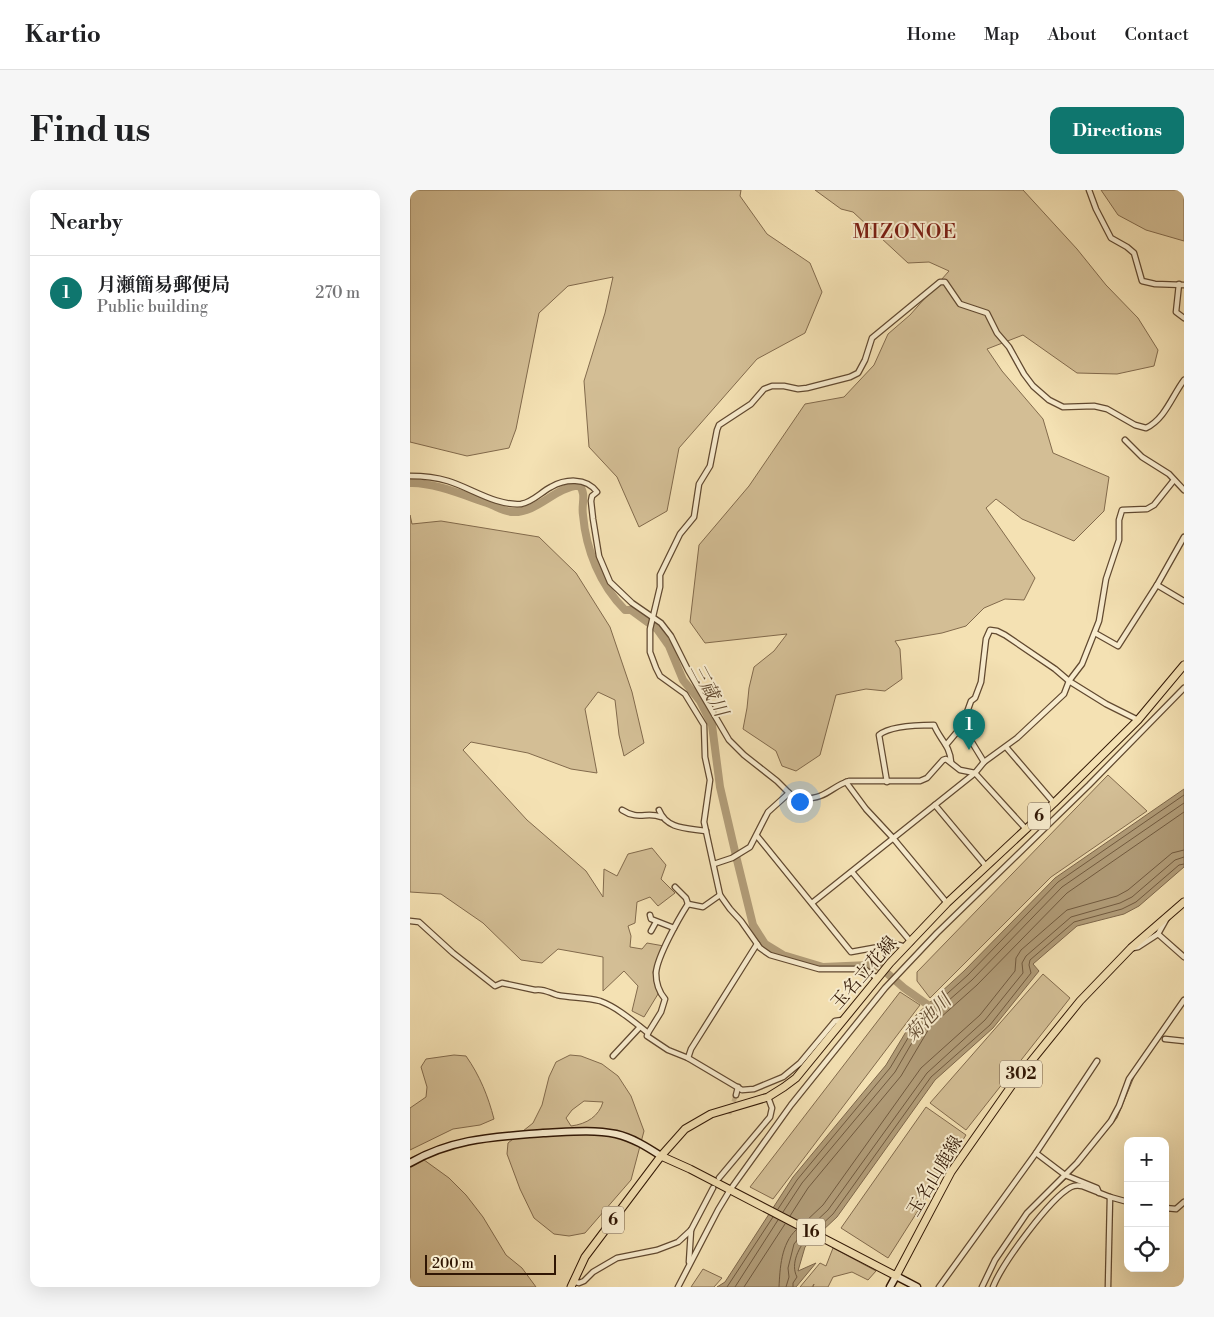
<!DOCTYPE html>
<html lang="en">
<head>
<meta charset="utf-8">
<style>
  :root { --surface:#fff; --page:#f6f6f6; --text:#202124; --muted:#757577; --line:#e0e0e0; --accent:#0f766e }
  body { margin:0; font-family:"Libre Bodoni","Noto Serif JP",serif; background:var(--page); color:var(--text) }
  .controls { position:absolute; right:15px; bottom:15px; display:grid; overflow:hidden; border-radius:10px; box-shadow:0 5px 20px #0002 }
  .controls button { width:45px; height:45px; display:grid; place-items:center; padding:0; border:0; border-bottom:1px solid var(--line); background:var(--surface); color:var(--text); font:25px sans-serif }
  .scale { position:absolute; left:15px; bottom:12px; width:131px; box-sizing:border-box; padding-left:5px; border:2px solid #301604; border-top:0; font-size:14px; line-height:18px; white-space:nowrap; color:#301604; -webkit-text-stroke:4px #f8ecce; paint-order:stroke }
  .you { position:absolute; left:389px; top:611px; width:18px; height:18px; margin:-12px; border:4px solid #fff; border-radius:50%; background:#1a73e8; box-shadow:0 0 0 8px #1a73e833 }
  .badge { display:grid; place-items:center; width:32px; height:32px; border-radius:50%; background:var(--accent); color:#fff; font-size:16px; font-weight:700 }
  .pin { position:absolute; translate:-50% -41px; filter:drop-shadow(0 1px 2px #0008) }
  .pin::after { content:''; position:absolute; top:26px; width:18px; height:15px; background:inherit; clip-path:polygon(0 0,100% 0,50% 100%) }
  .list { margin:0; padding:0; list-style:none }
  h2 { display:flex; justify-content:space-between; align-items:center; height:65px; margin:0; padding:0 20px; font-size:21px }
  h2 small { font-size:16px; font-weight:400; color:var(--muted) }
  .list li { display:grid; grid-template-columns:32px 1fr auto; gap:15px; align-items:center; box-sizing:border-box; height:75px; padding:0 20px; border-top:1px solid var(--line) }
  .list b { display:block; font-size:19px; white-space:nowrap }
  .list p { margin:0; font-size:16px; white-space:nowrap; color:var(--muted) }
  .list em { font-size:16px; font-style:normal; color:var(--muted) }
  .icon { flex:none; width:28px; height:28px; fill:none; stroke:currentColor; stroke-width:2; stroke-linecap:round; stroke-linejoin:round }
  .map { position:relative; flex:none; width:774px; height:1097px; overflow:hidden; border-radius:10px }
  header { display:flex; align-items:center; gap:30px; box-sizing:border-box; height:70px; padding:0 25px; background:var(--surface); border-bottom:1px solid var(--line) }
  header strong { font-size:24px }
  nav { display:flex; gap:28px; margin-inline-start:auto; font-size:18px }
  .intro { display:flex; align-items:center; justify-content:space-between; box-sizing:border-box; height:120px; padding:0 30px }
  h1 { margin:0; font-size:35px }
  .button { padding:12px 22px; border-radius:10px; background:var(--accent); color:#fff; font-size:18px; font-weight:700 }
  main { display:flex; gap:30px; padding:0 30px }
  aside { flex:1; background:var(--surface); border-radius:10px; box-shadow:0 5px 20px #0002 }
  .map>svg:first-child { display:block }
  .green { fill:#d3be95; stroke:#826a4c; fill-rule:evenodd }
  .water { fill:#b19c78; stroke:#7d664a }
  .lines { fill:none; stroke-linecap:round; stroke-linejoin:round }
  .shore { stroke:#70593e; stroke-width:1 }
  .stream { stroke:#7d664a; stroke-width:1 }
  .river { stroke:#b19c78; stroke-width:8 }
  .street-tunnel { stroke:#cdb890; stroke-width:4.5; stroke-dasharray:4.5 2; stroke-linecap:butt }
  .street-casing { stroke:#614930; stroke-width:7 }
  .secondary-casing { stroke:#301604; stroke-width:9 }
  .primary-casing { stroke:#301604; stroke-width:9 }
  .street { stroke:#f8ecce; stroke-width:4.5 }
  .secondary { stroke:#f8ecce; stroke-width:6 }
  .primary { stroke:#f4e1b3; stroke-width:7 }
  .labels { text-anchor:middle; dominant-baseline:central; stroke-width:4; stroke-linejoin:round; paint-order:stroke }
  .shield { fill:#f8ecce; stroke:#6c5641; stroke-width:1 }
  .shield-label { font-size:16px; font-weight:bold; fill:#301604 }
  .street-label { font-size:18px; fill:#301604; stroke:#f8ecce }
  .water-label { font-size:19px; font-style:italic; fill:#644c32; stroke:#f8ecce }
  .quarter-label { font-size:20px; letter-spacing:1px; fill:#7a1f14; stroke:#f8ecce }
</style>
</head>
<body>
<header>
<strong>Kartio</strong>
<nav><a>Home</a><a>Map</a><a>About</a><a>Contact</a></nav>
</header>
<div class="intro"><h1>Find us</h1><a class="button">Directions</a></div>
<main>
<aside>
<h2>Nearby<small></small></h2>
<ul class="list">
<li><span class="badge">1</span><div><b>月瀬簡易郵便局</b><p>Public building</p></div><em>270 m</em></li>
</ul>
</aside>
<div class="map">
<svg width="774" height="1097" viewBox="0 0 774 1097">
  <rect width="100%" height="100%" fill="#f4e1b3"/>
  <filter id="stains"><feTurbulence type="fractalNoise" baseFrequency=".004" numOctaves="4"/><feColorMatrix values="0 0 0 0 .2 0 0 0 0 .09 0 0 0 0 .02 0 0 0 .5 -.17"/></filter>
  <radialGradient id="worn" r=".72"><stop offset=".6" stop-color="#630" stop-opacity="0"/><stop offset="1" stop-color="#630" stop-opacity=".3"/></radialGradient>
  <g class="green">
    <path d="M0,0H331L330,6L357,44L400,73L412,102L395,143L347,169L269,258L257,321L229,337L207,287L179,257L174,191L195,123L203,87L158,96L129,123L106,239L99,258L57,266L0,252Z"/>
    <path d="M405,0H613L667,59L696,95L728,128L748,160L744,176L707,184L667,183L613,145L577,159L592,181L633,229L643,263L699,287L694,321L664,351L612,329L586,309L576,318L625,388L614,410L595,409L574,418L556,436L532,443L485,451L490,459L492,489L475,501L456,499L426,505L410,565L386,581L372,576L366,561L333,539L337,518L339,498L344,477L364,461L377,444L295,453L280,432L289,355L339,296L395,214L434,207L464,175L478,144L500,125L539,81L519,72L498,73L443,22L431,19Z"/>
    <path d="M691,0H774V51L736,40L708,25Z"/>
    <path d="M0,325L2,334L31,331L129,347L166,383L200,437L222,502L234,553L214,566L209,545L205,510L188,502L175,519L187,583L161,579L118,563L61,552L53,560L117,630L176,681L193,707L194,679L207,686L218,664L242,658L256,675L251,689L265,703L248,716L240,707L227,712L225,733L218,736L221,746L220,757L232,759L237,753L254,756L243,782L248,804L234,827L222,821L228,796L214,781L193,801V767L148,759L132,773L111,770L73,733L31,704L0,702Z"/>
    <path d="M698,585L737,621L641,687L520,808L507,791V782Z"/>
    <path d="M633,784L660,808L556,940L520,913Z"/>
    <path d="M490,802L510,815L363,1009L340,997Z"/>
    <path d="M44,865L56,866C70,886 78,906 84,929L70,935L43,939L0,960V918L16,907L17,897L11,877L16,869Z"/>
    <path d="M160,865L171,866L192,874L208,886L221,906L234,941L221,990L175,1043L159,1046L144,1044L124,1028L110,999L97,964L98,953L123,933L132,915L139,887L146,872ZM174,911L193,912C189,926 177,934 161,936L156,928L162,920Z"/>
    <path d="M516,917L556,945L478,1068L431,1038Z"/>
    <path d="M10,967L39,988L56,1005L73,1027L96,1065L112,1078L126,1097H0V973Z"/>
    <path d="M423,1058L466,1081L458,1090L442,1082L423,1087L418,1097H403L404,1094L402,1097H390L410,1073L416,1076Z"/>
    <path d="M293,1079L312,1088L304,1097H281Z"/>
  </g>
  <path class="water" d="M774,599V677L729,716L714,724L667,736L623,774L629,781L583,838L525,890L427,1027L395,1057L388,1081L406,1073L386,1097H307L315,1092L383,987L476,875L506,825L554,781L645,688Z"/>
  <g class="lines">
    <g class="shore">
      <path d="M368,1019L387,990L480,878L510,828L558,785L648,692L774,605"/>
      <path d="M373,1022L392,993L485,882L514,832L562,790L652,697L774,613"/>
      <path d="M380,1026L398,998L491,886L520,837L567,795L657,703L774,622"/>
      <path d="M394,1033L413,1015L511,878L570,825L605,781L606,768L611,760L657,720L707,706L718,700L762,663L774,660"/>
      <path d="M401,1036L418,1020L517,883L575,830L613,783L612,773L616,766L661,727L710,713L722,707L765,670L774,667"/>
      <path d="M407,1039L423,1024L521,887L580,835L621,783L619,775L620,770L664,732L712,719L726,712L769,675L774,674"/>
      <path d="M317,1097L363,1027"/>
      <path d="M325,1097L368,1030"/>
      <path d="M334,1097L375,1034"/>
      <path d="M369,1097C370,1078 371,1054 386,1040"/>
      <path d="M376,1097L379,1087L378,1078L384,1054L393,1043"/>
      <path d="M383,1097V1093L387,1087C380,1074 389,1056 399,1046"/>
    </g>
    <g class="stream">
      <path d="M737,867L774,814"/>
      <path d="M660,985L707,928L726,882"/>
      <path d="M611,1035L623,1020L657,988"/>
      <path d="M575,1097L583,1078"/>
    </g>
    <path class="river" d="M0,293C23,292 56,306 77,313C86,316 94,322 103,322C127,323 144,298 169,295C177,304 171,314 173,325C176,360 190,395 215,420H221L247,439L259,456L273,490L290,511L302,535L310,597L327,670L343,735L355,754L373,765L413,777L459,775L470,777L494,798L525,820"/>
    <path class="street-tunnel" d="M319,924L326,905"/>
    <g class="street-casing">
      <g id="street">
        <path d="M679,0L686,19L701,48L717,57L724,63L732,91L745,94L774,95"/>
        <path d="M769,94L766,122L774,128"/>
        <path d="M715,250L732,267L759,284L774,300"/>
        <path d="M0,286C13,286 25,287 38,291C61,298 86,316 111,314C123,312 131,302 141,297C155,289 176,287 187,302L182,306L181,311L183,329L189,366L200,392L222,413L251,433L261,446L278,480L319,550L334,565L367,591L386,610C394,609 402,609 410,606C421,602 426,595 439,591H510L517,588L533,570L536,569L550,580L565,583L615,638"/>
        <path d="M747,395L774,411"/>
        <path d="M685,443L708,456L747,395L774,347"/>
        <path d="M552,536L574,572"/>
        <path d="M536,555L552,536L561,511L565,508L571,492L576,449L580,440L587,441L595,445L645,479L659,491L696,514L728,530"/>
        <path d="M596,557L644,613"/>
        <path d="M436,592L456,619L483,648L537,713"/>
        <path d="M477,592L469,545C480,536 510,535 524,535C530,550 540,555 541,572"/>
        <path d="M525,615L576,676"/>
        <path d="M212,620C229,631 237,621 251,627"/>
        <path d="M249,620C257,640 278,638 296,641"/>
        <path d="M347,646L441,762L485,754L496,757"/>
        <path d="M304,674L322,668L340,657L358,622L379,603"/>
        <path d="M442,682L501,752"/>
        <path d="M265,697L276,708L278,714"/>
        <path d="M402,713L565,583L574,572L607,548L654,504L659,491L672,474L689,431L696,389L709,350V330L712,320L737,319L744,315L764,290"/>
        <path d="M240,725L241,729L264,738"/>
        <path d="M0,731L9,732L43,763L85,796L92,793L125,800C133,798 140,803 147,805C161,808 176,807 190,811C207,817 224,832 238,843L237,846L258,860L278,868L332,900L344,899L373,887L390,873L425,831L432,830"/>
        <path d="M241,741L246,732"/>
        <path d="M748,744L757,728"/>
        <path d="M723,758L728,757L748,744L774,767"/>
        <path d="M467,788L454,779H409L360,765L350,758L331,731L320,719L310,705L294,632L300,590L295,567L294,535L275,504L250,486L246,478L240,462V439L250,397V385L270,344L284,327L289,294L300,276L307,240L309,235L341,214L354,199L362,196H374L388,199L397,198L440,187L448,183L455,170L462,148L530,92H535L550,114L577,123L587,143L599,157L614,184L623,196L639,210L653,217L684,216L697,219L725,235L736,238C755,229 762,206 774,190"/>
        <path d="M238,843L251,822L255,809C249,802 246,792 246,783C247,767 269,728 278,714L293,717L310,705"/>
        <path d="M755,849L774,851"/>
        <path d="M203,866L230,837"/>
        <path d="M278,868L281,859L347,754"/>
        <path d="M326,905L328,897"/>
        <path d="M626,963L655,985L687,998L689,1003"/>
        <path d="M309,988L360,927L362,918L358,907"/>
        <path d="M755,1018L766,1019L774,1012"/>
        <path d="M279,1072L281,1040"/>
        <path d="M163,1091L169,1093L174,1091L183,1082L207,1068L247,1060L268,1052L281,1040L303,998"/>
        <path d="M268,1097L308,1020L320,1000L381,915L475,798L527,743L679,595L774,498"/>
        <path d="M529,1097L626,963L687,871"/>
        <path d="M572,1097L585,1070L617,1023L667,973L701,931L709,916L719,889L774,810"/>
        <path d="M583,1097C592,1074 640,1008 661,997C665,995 668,995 672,996L700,1007L718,1012"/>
        <path d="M698,1097L700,1007"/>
      </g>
    </g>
    <g class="secondary-casing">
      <g id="secondary">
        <path d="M0,973C43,948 85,947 133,943C157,942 182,939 206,944C223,948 237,957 251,966"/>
        <path d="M480,1097L486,1086L507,1097"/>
      </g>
    </g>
    <g class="primary-casing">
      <g id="primary">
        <path d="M251,966L280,979L486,1086L541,982L602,895L670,811L721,758L774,712"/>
        <path d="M161,1097L175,1067L251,966L275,939L301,924L358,907L374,897L386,888L480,773L537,713L644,613L728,530L774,475"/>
      </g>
    </g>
    <use href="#street" class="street"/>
    <use href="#secondary" class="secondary"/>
    <use href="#primary" class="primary"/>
  </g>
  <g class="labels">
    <g class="shield">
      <rect x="618" y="612.5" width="22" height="27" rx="4"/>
      <rect x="590" y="870.5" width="42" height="27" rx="4"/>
      <rect x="192" y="1016.5" width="22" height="27" rx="4"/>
      <rect x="387" y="1028.5" width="28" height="27" rx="4"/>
    </g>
    <g class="shield-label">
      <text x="629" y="626">6</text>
      <text x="611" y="884">302</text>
      <text x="203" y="1030">6</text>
      <text x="401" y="1042">16</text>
    </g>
    <g class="street-label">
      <text transform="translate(454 783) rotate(-49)">玉名立花線</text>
      <text transform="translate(525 986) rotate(-59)">玉名山鹿線</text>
    </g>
    <g class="water-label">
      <text transform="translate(299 500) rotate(62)">三蔵川</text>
      <text transform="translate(518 828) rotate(-46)">菊池川</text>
    </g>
    <g class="quarter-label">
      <text x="495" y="42">MIZONOE</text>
    </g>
  </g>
  <rect width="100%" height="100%" filter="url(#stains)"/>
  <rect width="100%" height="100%" fill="url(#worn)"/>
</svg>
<div class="controls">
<button>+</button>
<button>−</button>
<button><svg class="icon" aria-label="locate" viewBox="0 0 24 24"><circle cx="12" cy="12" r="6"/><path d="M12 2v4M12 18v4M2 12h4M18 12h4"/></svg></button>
</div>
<div class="scale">200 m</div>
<div class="you"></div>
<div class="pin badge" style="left:559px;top:560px">1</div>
</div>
</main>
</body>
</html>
